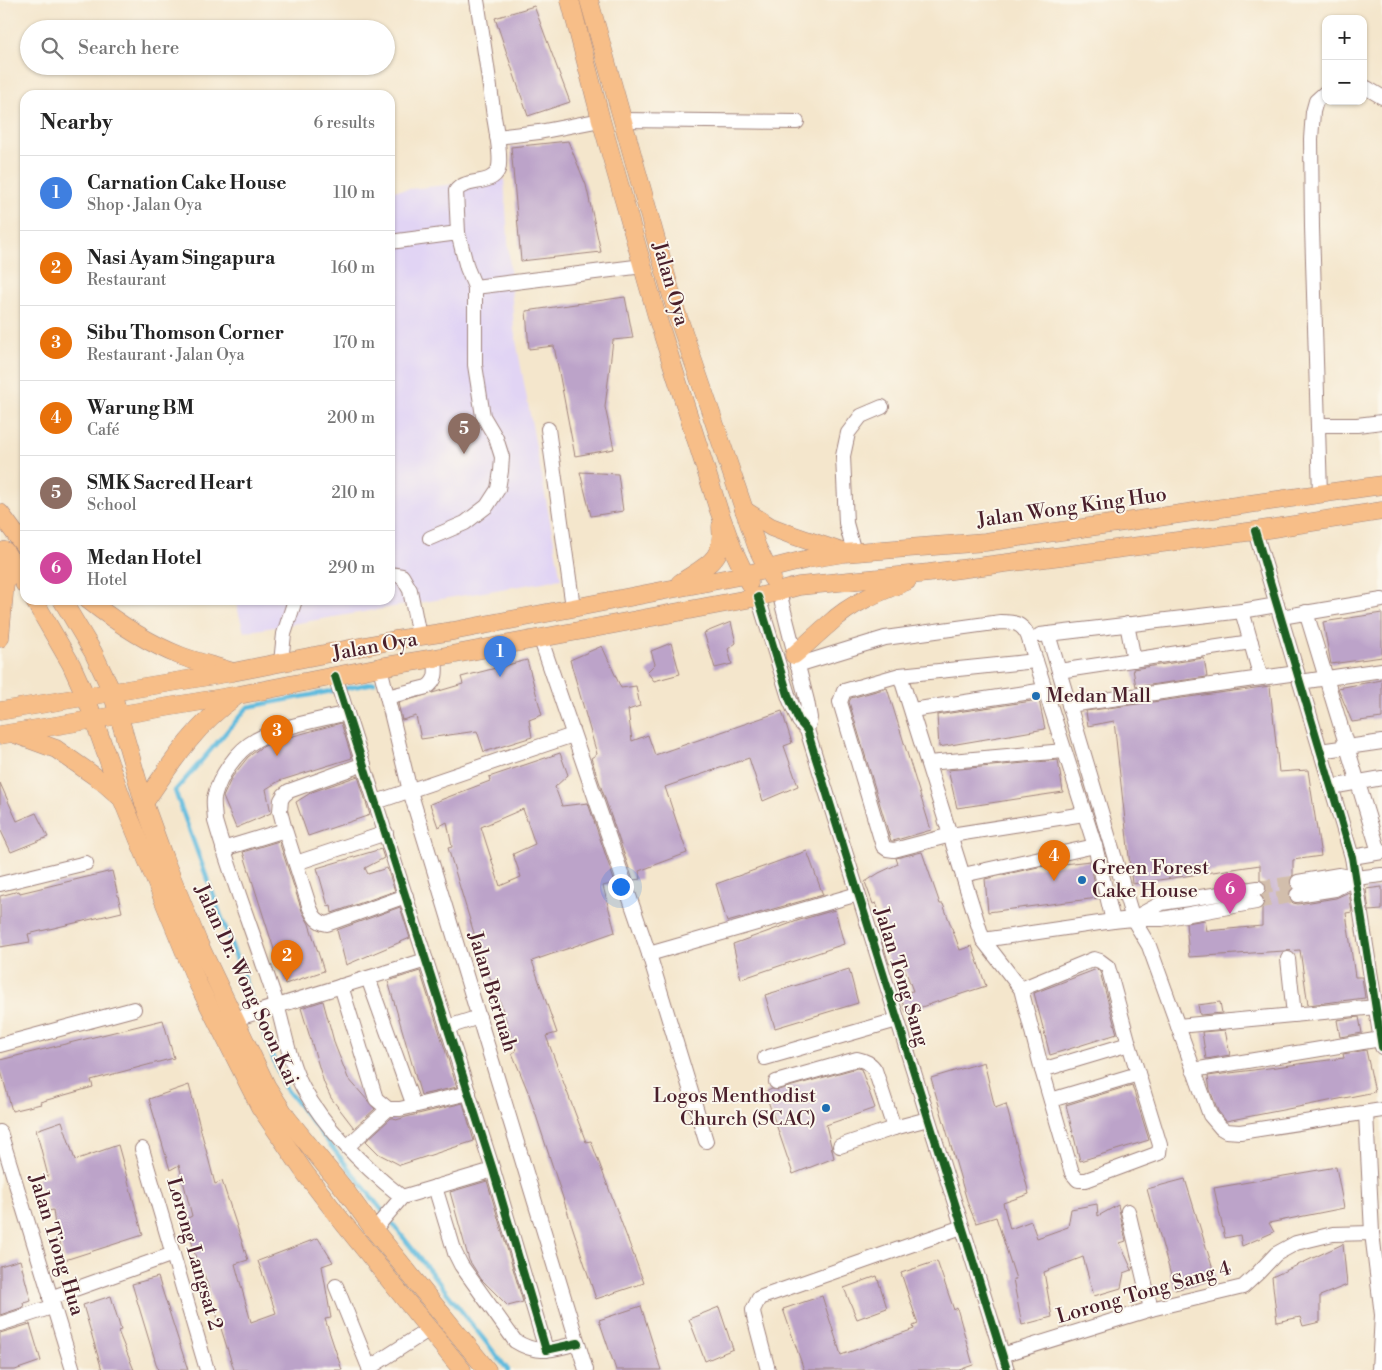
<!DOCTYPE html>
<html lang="en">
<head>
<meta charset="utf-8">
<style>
  :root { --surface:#fff; --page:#f2f2f2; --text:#222; --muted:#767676; --line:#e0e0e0; --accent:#ea580c }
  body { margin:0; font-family:"Libre Bodoni",serif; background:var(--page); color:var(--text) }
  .controls { position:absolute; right:15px; top:15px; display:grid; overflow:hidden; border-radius:10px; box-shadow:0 1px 4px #0004 }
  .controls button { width:45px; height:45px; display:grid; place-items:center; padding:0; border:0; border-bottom:1px solid var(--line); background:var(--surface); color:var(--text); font:25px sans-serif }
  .you { position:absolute; left:620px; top:886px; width:18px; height:18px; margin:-12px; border:4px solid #fff; border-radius:50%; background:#1a73e8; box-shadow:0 0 0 8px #1a73e833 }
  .badge { display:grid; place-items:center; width:32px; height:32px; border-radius:50%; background:var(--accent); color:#fff; font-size:16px; font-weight:700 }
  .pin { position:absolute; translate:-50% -41px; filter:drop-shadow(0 1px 2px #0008) }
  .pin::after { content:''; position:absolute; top:26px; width:18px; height:15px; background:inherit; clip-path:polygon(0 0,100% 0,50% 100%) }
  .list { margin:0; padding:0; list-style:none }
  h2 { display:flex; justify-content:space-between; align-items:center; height:65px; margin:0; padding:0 20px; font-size:21px }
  h2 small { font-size:16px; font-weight:400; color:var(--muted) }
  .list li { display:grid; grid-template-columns:32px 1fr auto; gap:15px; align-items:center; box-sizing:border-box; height:75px; padding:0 20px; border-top:1px solid var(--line) }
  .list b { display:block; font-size:19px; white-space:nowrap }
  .list p { margin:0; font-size:16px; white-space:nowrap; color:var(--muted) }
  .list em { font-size:16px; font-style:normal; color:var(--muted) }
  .icon { flex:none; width:28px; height:28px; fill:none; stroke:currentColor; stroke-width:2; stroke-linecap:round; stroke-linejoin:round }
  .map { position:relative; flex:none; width:1382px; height:1370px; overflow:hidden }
  .search { position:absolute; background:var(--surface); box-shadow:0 1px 4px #0004; left:20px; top:20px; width:375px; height:55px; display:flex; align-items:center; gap:12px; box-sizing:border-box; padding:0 18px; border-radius:28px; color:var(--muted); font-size:19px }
  .panel { position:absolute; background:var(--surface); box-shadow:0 1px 4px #0004; left:20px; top:90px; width:375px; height:515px; border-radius:15px }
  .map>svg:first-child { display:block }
  .built { fill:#e1d4f4 }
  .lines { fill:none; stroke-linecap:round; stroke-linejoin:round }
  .stream { stroke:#60bbde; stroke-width:4.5 }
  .building { fill:#bca3c9; fill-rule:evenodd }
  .minor-tunnel { stroke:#d2beac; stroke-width:14; stroke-dasharray:14 7; stroke-linecap:butt }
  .minor-casing { stroke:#9f827c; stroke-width:16 }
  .major-casing { stroke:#9f827c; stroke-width:19 }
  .minor { stroke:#fff; stroke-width:14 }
  .major { stroke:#f7be88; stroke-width:18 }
  .cycleway-casing { stroke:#fbf7ec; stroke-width:11 }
  .cycleway { stroke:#1b5e20; stroke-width:8 }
  .poi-dot { fill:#1f6fb2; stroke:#fbf7ec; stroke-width:2 }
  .labels { text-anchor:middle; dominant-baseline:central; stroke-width:4; stroke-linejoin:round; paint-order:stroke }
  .street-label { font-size:20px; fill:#4a1f2b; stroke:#fbf7ec }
  .poi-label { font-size:20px; fill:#4a1f2b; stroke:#fbf7ec; text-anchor:start }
</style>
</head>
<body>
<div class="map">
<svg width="1382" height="1370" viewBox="0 0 1382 1370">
  <rect width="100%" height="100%" fill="#fbf7ec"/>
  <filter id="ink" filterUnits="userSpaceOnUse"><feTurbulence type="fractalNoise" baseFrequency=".02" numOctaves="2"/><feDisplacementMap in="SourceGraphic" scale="10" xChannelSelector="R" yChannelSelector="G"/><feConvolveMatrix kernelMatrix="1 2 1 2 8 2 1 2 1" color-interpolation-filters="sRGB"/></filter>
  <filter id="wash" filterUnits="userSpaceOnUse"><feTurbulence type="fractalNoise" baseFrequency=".0096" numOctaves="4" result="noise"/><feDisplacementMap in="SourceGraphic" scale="20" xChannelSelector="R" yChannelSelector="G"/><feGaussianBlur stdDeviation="1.12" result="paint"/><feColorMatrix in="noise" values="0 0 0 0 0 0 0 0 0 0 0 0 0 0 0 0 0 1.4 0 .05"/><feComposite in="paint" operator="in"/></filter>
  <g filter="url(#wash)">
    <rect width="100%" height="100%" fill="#f4e6cc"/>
    <path class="built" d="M504,179L514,330L561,579L244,632L235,600H390V191Z"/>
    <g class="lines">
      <path class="stream" d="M374,683L248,707L175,791L283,1085L508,1370"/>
    </g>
    <g id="blocks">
      <g class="building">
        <path d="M534,6L570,102L528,116L495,18Z"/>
        <path d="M568,141L586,185L601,252L521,261L511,147Z"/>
        <path d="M625,297L633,338L613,340L605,407L614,449L575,456L554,346L529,349L526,311Z"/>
        <path d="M580,472L618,474L623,511L591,516Z"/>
        <path d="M1382,613V657L1331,664L1323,622Z"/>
        <path d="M731,622L736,643L728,649L732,664L715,668L704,633Z"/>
        <path d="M671,643L680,674L654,681L647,672L655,664L651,651Z"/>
        <path d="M602,646L621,688L636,686L640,706L628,710L632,741L648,735L655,755L782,711L792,743L784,746L798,786L763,801L749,758L665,787L687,853L639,871L641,879L633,880L591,758L597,754L570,660Z"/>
        <path d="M1204,658L1207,677L1136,687L1133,669Z"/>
        <path d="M527,660L542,715L529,720L532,737L484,752L477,731L421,739L416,716L402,720L398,703L463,684L461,677Z"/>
        <path d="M1382,680V718L1352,722L1338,688Z"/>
        <path d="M1270,686L1279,772L1308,770L1321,856L1293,860V875L1290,879L1289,883L1292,888L1289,892L1288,897L1293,903L1298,904L1336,898L1349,892L1352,912L1346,913L1355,977H1362L1365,998L1308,1005L1300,950L1189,957L1186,923L1205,920L1207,931L1262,926V909L1265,901L1262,896L1266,892L1267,887L1264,882L1260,880V865L1132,884L1114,721L1088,726L1086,711Z"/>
        <path d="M887,688L931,830L893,841H891L849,702L851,698Z"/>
        <path d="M1039,700L1045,729L939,747L937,715Z"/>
        <path d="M341,723L352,758L279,781L266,789L271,813L236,828L223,797L232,777L248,757L260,748L275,741Z"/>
        <path d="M560,753L568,775L555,787L562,806L588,803L615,883L603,886L615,932L532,961L557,1033L546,1036L586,1142L591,1141L644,1283L596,1299L529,1094L512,1053L516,1051L500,1002L480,953L448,848L452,847L447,822L438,827L430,804L490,781L489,777ZM523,809L535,844L513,854L521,877L500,886L481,827Z"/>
        <path d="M1058,760L1063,792L957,808L948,770Z"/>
        <path d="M358,776L370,815L308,836L296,802L312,792Z"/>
        <path d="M0,783L17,821L36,813L48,837L11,852L0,829Z"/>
        <path d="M279,841L302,911L309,924L324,971L285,984L243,852Z"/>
        <path d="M381,849L384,858L365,868L368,874L387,868L395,891L332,913L331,905L328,906L317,868Z"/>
        <path d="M807,851L823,895L727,922L716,884Z"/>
        <path d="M922,852L940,904H943L960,950L972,946L986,986L906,1012L899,993L913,991L901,959L889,964L881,938L888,936L876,903L873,904L865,882L879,873L898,864L896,858Z"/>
        <path d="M1090,861L1098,898L988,912L985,879L1038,867Z"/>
        <path d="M112,871L122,912L28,934L30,942L0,947V896L19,891L20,893Z"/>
        <path d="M1382,887V910L1369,911L1366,889Z"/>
        <path d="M400,907L410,938L346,965L337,930Z"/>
        <path d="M835,910L844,944L741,979L733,944L800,920Z"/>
        <path d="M849,969L858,1003L775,1028L765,995Z"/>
        <path d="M1097,969L1100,972L1117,1034L1050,1055L1034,993Z"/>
        <path d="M420,971L457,1087L421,1095L388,981Z"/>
        <path d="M323,1001L335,1045L348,1078L375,1109L354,1128L331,1098L324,1083L301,1008Z"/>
        <path d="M1220,1002L1222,1013L1200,1015L1198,1005Z"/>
        <path d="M1359,1017L1362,1033L1340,1037L1337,1020Z"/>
        <path d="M163,1020L174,1058L91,1080L93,1087L40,1102L41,1104L12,1111L0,1067V1060Z"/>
        <path d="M1225,1030L1230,1055L1206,1059L1202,1032Z"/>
        <path d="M1366,1050L1375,1092L1226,1121L1218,1111L1210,1090L1208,1076L1344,1058L1343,1054Z"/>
        <path d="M984,1062L995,1108L1006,1104L1029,1194L1003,1203L1010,1229L1031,1221L1037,1238L1068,1227L1071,1209L1097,1204L1098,1216L1118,1205L1126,1241L1120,1243L1132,1270L1124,1273L1121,1288L1094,1296L1083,1257L1044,1272L1052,1317L1022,1325L1013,1279H1016L996,1217L976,1223L968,1204L931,1078Z"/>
        <path d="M857,1068L861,1069L875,1108L826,1125L834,1158L793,1174L765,1092L772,1089L778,1090Z"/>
        <path d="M189,1085L215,1184L222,1181L248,1260L235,1264L251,1322L276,1313L258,1261L318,1238L333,1262L322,1266L331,1318L325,1319L342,1370H234L204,1274L200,1275L186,1219L192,1216L179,1165L170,1170L149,1099Z"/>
        <path d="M1132,1085L1149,1140L1080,1161L1066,1105Z"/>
        <path d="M463,1103L474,1141L400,1165L379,1154L366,1141L391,1118H394L396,1120L406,1117Z"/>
        <path d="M62,1121L75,1160L118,1145L143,1235L65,1260L55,1226L53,1210L49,1211L38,1178L48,1176L36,1130Z"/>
        <path d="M1336,1167L1344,1208L1269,1223L1274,1232L1242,1246L1240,1235L1225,1238L1214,1188Z"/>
        <path d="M1185,1179L1216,1279L1175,1290L1147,1189Z"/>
        <path d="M487,1181L523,1302L508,1306L481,1279L469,1260L450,1192Z"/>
        <path d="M1343,1244L1347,1285L1320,1296V1322L1303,1326L1300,1317L1277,1322L1272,1277Z"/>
        <path d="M20,1260L31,1301L23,1303L24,1307L0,1315V1266Z"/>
        <path d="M937,1261L954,1310L957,1308L973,1365L959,1370H804L783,1309L822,1296L841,1355L914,1329L913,1326L918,1324L901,1273Z"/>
        <path d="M877,1276L887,1308L857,1319L844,1288Z"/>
        <path d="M158,1277L188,1370H158L132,1284Z"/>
        <path d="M111,1296L121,1330L118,1331L134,1370H102L83,1305Z"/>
        <path d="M641,1306L661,1370H616L599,1320Z"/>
        <path d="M719,1307L733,1349L705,1361L689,1319Z"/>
        <path d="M30,1324L41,1361L15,1370H0V1333Z"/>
      </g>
    </g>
  </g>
  <g filter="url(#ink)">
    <use href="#blocks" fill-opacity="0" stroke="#9f827c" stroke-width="1"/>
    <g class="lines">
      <g class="minor-tunnel">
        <path d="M1258,888L1298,882"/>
        <path d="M1256,902L1297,895"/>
      </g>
      <g class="minor-casing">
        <g id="minor">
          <path d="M1363,88H1367L1382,97"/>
          <path d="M623,120L797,122"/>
          <path d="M497,137L539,132L601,120"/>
          <path d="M458,233L456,191C464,178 492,186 498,170C502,161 496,128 494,117C489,78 483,39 477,0"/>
          <path d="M390,242L458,233L467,268L475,287V365L483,416L496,438L502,457L501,471L498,489L487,506L465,523L430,538"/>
          <path d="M475,287L643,266"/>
          <path d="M1318,425H1357L1382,422"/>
          <path d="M548,429L573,607"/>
          <path d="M1320,494L1312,227L1311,139L1313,112L1316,101L1326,92"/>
          <path d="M1255,531L1352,857L1382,1047"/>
          <path d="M854,552L846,523L843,456L848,433L861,416L882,407"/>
          <path d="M390,574L402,576L410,590L419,636"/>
          <path d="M779,592L807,701L810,718L807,730"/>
          <path d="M758,597L789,698L799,721L807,730L1007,1370"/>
          <path d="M1242,611L1261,678"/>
          <path d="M1306,612L1379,852"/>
          <path d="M1281,617L1382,600"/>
          <path d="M1127,624L1134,660"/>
          <path d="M1048,634L1133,919L1149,946L1210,1115L1221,1128L1226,1131L1240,1132L1382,1110"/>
          <path d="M1040,635L1242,611L1277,605"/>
          <path d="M540,637L649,954L706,1141"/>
          <path d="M1036,661L900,675L844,691L840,702L883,846L887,849L894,850L951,835L1084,814"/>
          <path d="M281,662L284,634L295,600"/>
          <path d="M797,665L885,638L1001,622C1014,622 1022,623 1028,636L1095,846L1113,921L1133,919H1162L1256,902"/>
          <path d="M380,667L410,791L586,1370"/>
          <path d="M1059,671L1251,642"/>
          <path d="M900,675L983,940L1021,989L1042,1070L1072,1173L1078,1180H1086L1159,1153L1160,1145L1129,1044L1108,967L1100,961L1094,959L1021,989"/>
          <path d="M335,676L493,1170L546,1350"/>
          <path d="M1300,682L1382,670"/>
          <path d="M387,697L427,687C438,680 436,670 435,658"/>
          <path d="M1069,705L1297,673"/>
          <path d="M912,710L1045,690"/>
          <path d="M347,713C320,720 280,726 256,740C236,751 219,777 214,798C213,805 215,814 215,821C233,883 257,943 277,1005C285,1032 289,1062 303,1088C327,1131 364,1167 402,1197"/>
          <path d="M1320,751L1382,742"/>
          <path d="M928,763L1064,751"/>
          <path d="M364,764L289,791L284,795L281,800L280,811L285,830L310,908C314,917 317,922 327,924L406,896"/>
          <path d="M1331,787L1382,778"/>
          <path d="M376,802L573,735"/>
          <path d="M223,849L285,830"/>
          <path d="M1352,857L1382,852"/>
          <path d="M296,863L386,833"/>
          <path d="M963,875L1095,846"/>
          <path d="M1298,882L1339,875L1355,878L1382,875"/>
          <path d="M0,884L86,863"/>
          <path d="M1297,895L1335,889L1355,878"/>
          <path d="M1136,917L1162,903L1258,888"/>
          <path d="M983,940L1113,921"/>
          <path d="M649,954L858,894"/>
          <path d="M1288,959L1294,1015"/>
          <path d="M368,978L414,1106"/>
          <path d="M341,986L376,1099L388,1109H400L469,1093"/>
          <path d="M235,1019L426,960"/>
          <path d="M1178,1026L1376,1007"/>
          <path d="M448,1027L479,1017"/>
          <path d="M0,1045L134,1009"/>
          <path d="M765,1058L897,1020"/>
          <path d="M1042,1070L1129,1044"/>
          <path d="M1193,1070L1381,1039"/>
          <path d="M776,1082L857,1059C865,1061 871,1063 875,1070L894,1128"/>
          <path d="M1051,1100L1138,1074"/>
          <path d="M1366,1113L1372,1233L1382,1315L1379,1370"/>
          <path d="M0,1132L73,1370"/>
          <path d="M840,1146L894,1128L928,1119"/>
          <path d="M347,1147L388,1109"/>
          <path d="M142,1149L207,1370"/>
          <path d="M435,1187L455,1253L461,1265L515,1341C539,1356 552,1349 578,1343"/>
          <path d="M1128,1211L1151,1309"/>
          <path d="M374,1230L402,1197L493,1170"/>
          <path d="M336,1286L370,1370"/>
          <path d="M50,1298L173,1254"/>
          <path d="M0,1324L52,1307"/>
          <path d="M1002,1355L1151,1309L1243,1287L1258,1273L1276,1254L1296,1243L1333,1234L1372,1233"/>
          <path d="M369,1368L428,1330"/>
          <path d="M768,1370L754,1317L753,1310L759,1298L962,1227"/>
        </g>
      </g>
      <g class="major-casing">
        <g id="major">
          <path d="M570,0L601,120L658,320L718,508L733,549L749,583"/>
          <path d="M589,0L676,311L757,547L772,578"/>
          <path d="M744,510L771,527L792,535L842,552"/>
          <path d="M0,513L25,547"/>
          <path d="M5,551L25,585"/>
          <path d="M680,583C705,566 725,561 721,526"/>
          <path d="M34,600L71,664L86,697L122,799L197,982L260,1107L305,1173L341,1220L462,1370"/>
          <path d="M62,600L93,652L112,692L144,803L165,861L198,942L267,1087L287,1118L345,1190L374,1230L487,1370"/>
          <path d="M88,600C116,622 147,643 181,656C197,662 214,666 230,671"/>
          <path d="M0,638L5,583L4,551"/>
          <path d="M794,655C806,645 817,634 829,624C851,603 879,592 907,581"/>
          <path d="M0,711L233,672L395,640L453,631L744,575L808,559L844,553L985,542L1382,485"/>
          <path d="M15,734L56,749L103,782L120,797"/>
          <path d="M0,735L239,695L380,667L435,658L758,597L799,586L929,573L1255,531L1382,511"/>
          <path d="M144,803C170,765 196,724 234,698"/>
        </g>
      </g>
      <use href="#minor" class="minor"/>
      <use href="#major" class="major"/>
      <g class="cycleway-casing">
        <g id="cycleway">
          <path d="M1255,531L1352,857L1382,1047"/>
          <path d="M758,597L789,698L799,721L807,730L1007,1370"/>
          <path d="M335,676L493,1170L546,1350L578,1343"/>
        </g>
      </g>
      <use href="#cycleway" class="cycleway"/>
    </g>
  </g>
  <g class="poi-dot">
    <circle cx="1036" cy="696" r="5"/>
    <circle cx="1082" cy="880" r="5"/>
    <circle cx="826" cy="1108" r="5"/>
  </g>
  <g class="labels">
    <g class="street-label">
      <text transform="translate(670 284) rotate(74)">Jalan Oya</text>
      <text transform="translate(1072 508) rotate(-8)">Jalan Wong King Huo</text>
      <text transform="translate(375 647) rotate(-10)">Jalan Oya</text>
      <text transform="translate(901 977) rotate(73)">Jalan Tong Sang</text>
      <text transform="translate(246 985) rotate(65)">Jalan Dr. Wong Soon Kai</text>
      <text transform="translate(492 992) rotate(73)">Jalan Bertuah</text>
      <text transform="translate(56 1245) rotate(73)">Jalan Tiong Hua</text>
      <text transform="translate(194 1254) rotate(74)">Lorong Langsat 2</text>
      <text transform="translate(1144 1293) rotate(-16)">Lorong Tong Sang 4</text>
    </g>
    <g class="poi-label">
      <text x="1046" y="696">Medan Mall</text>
      <text x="1092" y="868">Green Forest<tspan x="1092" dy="23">Cake House</tspan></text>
      <text x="816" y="1096" text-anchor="end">Logos Menthodist<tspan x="816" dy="23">Church (SCAC)</tspan></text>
    </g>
  </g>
</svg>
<div class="controls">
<button>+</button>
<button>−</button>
</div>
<div class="you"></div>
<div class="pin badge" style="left:500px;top:677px;background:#3f7fe0">1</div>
<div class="pin badge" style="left:287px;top:981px;background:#e8710a">2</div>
<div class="pin badge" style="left:277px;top:756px;background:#e8710a">3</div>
<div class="pin badge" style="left:1054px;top:881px;background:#e8710a">4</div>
<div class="pin badge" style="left:464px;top:454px;background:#8d6e63">5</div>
<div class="pin badge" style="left:1230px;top:914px;background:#d1479c">6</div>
<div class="search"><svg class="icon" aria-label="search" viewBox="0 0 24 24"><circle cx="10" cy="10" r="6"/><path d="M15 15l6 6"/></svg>Search here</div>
<section class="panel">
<h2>Nearby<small>6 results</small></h2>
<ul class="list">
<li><span class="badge" style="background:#3f7fe0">1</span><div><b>Carnation Cake House</b><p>Shop · Jalan Oya</p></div><em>110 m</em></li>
<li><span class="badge" style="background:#e8710a">2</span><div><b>Nasi Ayam Singapura</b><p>Restaurant</p></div><em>160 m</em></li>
<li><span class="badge" style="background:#e8710a">3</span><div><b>Sibu Thomson Corner</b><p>Restaurant · Jalan Oya</p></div><em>170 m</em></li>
<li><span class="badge" style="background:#e8710a">4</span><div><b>Warung BM</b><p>Café</p></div><em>200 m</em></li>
<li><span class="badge" style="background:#8d6e63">5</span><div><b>SMK Sacred Heart</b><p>School</p></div><em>210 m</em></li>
<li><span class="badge" style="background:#d1479c">6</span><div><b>Medan Hotel</b><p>Hotel</p></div><em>290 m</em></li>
</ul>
</section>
</div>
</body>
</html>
